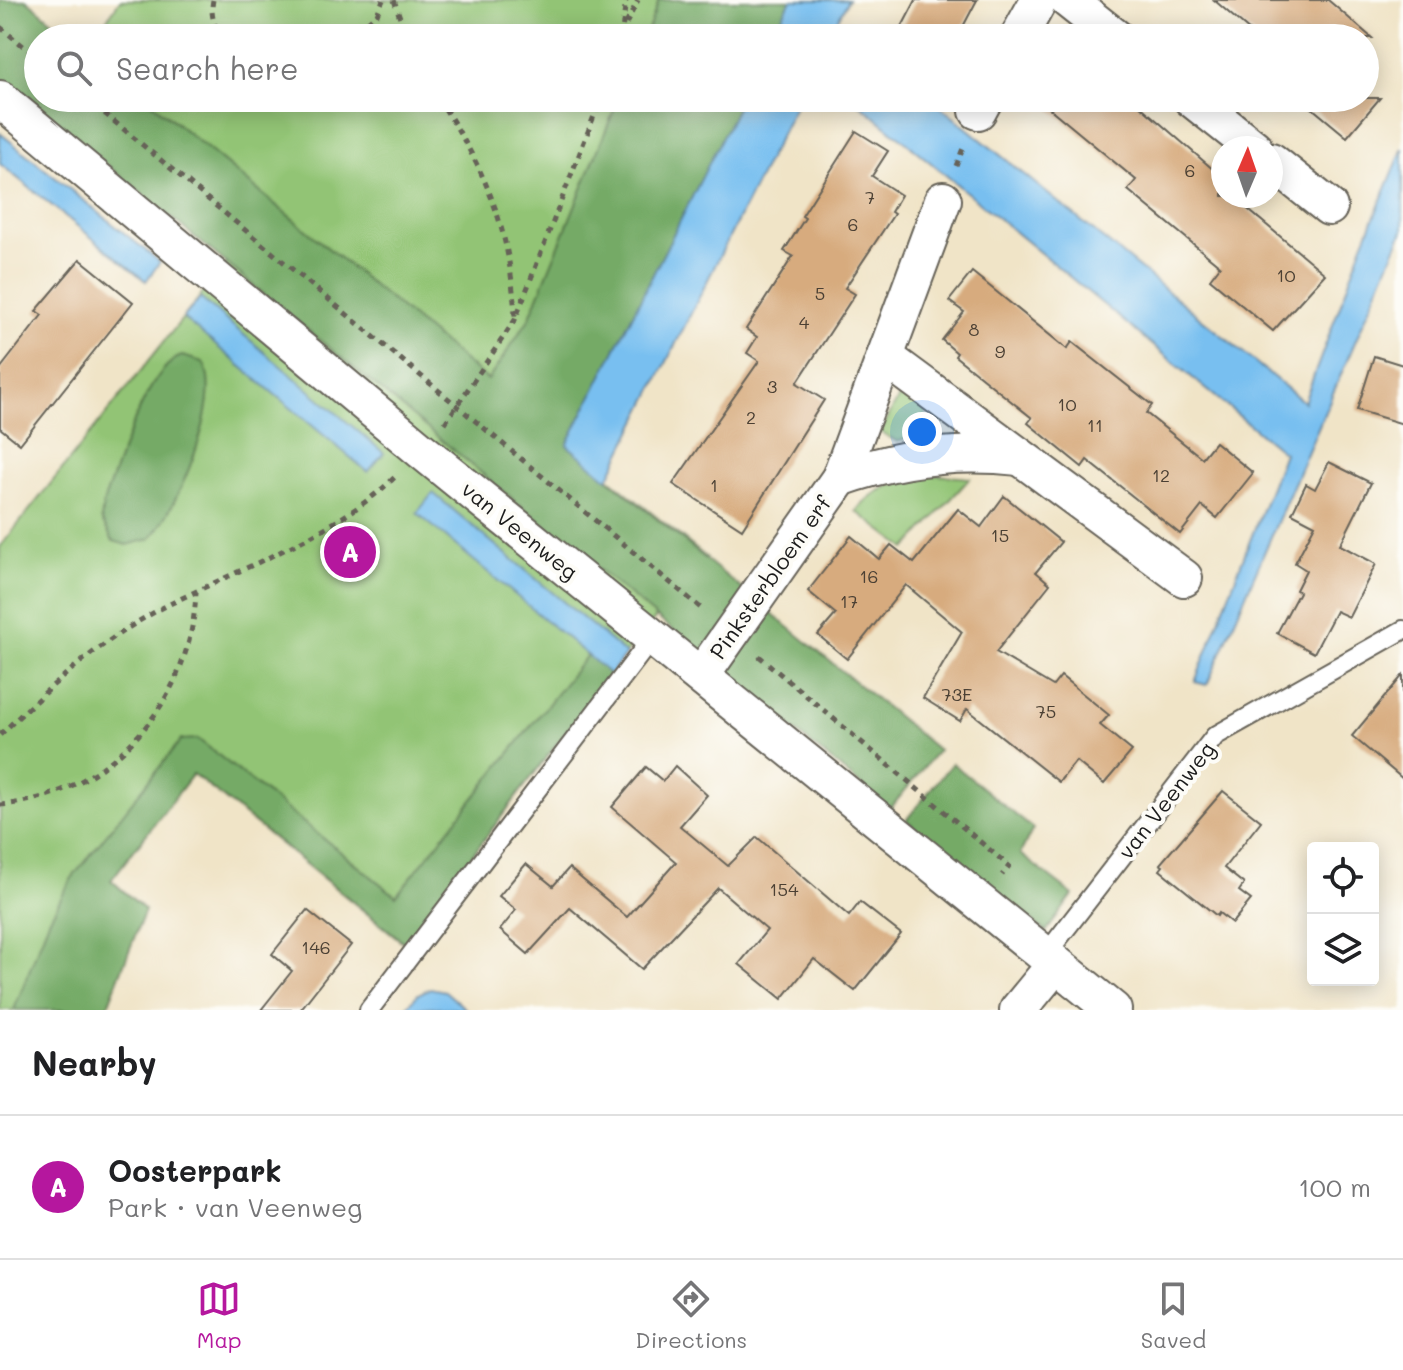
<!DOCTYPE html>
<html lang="en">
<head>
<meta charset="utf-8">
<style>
  :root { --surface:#fff; --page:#f2f2f2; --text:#202124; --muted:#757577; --line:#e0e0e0; --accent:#b5179e }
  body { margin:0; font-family:Mali,sans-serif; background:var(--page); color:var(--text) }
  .controls { position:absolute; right:24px; bottom:24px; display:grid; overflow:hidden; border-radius:8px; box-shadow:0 4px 20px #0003 }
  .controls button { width:72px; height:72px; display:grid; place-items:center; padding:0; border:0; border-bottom:2px solid var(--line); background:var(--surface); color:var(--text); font:40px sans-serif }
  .compass { position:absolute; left:1211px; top:136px; width:72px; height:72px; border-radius:50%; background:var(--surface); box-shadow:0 4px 20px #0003; rotate:2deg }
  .you { position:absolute; left:922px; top:432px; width:28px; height:28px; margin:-20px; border:6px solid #fff; border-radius:50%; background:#1a73e8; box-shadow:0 0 0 12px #1a73e833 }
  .badge { display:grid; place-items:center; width:52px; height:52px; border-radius:50%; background:var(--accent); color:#fff; font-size:26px; font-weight:700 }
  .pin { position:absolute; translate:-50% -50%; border:4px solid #fff; box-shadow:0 2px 8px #0006 }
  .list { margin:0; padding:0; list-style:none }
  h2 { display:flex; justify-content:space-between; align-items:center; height:104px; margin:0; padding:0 32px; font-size:34px }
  h2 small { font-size:26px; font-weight:400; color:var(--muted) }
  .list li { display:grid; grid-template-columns:52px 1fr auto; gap:24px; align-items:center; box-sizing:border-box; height:144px; padding:0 32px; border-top:2px solid var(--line) }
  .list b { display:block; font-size:30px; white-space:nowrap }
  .list p { margin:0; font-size:26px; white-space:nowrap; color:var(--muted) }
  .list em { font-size:26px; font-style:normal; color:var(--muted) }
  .icon { flex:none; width:44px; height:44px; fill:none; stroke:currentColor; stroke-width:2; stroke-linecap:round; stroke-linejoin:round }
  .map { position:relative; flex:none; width:1403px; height:1010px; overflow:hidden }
  .search { position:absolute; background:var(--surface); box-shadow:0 4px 20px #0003; left:24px; right:24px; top:24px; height:88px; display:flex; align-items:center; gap:20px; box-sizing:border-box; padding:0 28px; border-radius:44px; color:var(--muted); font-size:30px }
  .sheet { height:248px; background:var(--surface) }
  nav { display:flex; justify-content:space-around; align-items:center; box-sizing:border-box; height:112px; border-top:2px solid var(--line); background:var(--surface); font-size:22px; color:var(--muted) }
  nav a { display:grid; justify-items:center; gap:4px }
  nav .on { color:var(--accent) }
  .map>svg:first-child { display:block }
  .green { fill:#92c475; stroke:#577048; stroke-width:2 }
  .forest { fill:#75aa66; stroke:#486341; stroke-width:2 }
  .water { fill:#78bff0; stroke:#4a6e86; stroke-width:2 }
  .building { fill:#d7ab7e }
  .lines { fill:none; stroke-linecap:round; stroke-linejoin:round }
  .lane-casing { stroke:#666258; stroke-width:22 }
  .street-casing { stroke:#666258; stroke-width:40 }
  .path { stroke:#666258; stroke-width:5; stroke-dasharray:6 6; stroke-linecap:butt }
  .lane { stroke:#fff; stroke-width:18 }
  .street { stroke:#fff; stroke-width:36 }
  .labels { text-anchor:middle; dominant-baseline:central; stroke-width:8; stroke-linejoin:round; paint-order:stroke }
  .number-label { font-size:18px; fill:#4b4034 }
  .street-label { font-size:22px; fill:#1c1c1c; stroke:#fdfcf7 }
</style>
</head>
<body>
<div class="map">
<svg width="1403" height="1010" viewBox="0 0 1403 1010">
  <rect width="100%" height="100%" fill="#fdfcf7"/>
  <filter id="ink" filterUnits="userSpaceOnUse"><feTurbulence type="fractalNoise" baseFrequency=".0125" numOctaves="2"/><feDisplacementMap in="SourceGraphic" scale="16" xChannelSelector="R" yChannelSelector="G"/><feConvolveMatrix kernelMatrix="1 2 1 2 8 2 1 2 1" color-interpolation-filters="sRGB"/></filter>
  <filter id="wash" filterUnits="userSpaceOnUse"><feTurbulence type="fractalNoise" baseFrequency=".006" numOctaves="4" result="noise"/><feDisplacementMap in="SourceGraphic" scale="32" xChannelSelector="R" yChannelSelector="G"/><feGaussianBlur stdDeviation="1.8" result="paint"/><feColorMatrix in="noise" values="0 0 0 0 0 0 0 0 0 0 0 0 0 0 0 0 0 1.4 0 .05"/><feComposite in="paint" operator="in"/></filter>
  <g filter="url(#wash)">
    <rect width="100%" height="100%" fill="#f0e4c7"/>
    <g class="green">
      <path d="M120,0H791L772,38H94Z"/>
      <path d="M146,98H742L567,444L707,558L625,654L405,944L193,774L111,880L145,910L106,1010H0V547L274,204Z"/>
      <path d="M900,395L925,408L926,419L918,433L898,442L880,432Z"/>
      <path d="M938,475L970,478L906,549L856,511C876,485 907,477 938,475Z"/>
    </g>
    <g class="forest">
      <path d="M0,0H27L73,38H38V98H146L488,380L529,319L619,98H742L567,445L938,750L890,809L0,77Z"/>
      <path d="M659,0H791L772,38H645Z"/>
      <path d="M182,356L203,362C225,398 177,510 150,539L127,545L113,541L101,519L104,500C117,467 147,366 182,356Z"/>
      <path d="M588,654L610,674L405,943L193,774L111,880L145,910L106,1010H14L49,920L72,878L181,740L198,739L396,896Z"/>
      <path d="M952,763L1033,829L1020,854L1073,895L1046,932L906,820Z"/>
    </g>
    <g class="water">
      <path d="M791,0H848L836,23L855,38H772Z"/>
      <path d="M742,98H799L608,479L567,445Z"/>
      <path d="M852,98H930L1304,402L1363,244L1403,148V231L1207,685L1195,682L1284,453Z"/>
      <path d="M0,133L160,262L146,281L0,164Z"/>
      <path d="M200,298L384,453L368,472L183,318Z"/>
      <path d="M433,493L626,654L610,674L417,513Z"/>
      <path d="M430,988L445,991L467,1010L430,1007L404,1010L418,994Z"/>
    </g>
    <g id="blocks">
      <g class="building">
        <path d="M916,0H977L957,38H896Z"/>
        <path d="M1214,0H1328L1372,38H1258Z"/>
        <path d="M1037,98H1131L1223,178V196H1232L1325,274L1273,331L1210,279L1220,266L1128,190L1136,180Z"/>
        <path d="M1300,98H1380L1347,137Z"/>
        <path d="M856,131L888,151L872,176L901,195L891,212L894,214L845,288L855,294L797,383L824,400L742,529L673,484L759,361L747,353L757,337L746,329L793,256L784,251L805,218L802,216Z"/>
        <path d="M80,259L133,302L20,444L0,428V369L42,315L36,311Z"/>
        <path d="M972,272L1067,349L1072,342L1152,405L1146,413L1202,458L1215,442L1253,473L1217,518L1202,506L1180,534L1087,460L1082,467L1028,423L1032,418L955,356L957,353L942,340L964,312L949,301Z"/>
        <path d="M1374,356L1403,365V424L1357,410Z"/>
        <path d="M1329,462L1371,483L1340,545L1376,564L1349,617L1336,611L1314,653L1277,633L1299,592L1296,590L1306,570L1295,563L1315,525L1292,513L1306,484L1315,489Z"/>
        <path d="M1004,496L1061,542L1036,572L1050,584L996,652L1053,686L1061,676L1109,715L1100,725L1132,751L1104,784L1076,761L1059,782L967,709L960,721L923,698L962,632L906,585L847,659L818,635L836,614L808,591L851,536L879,559L891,545L914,563L958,509L981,527Z"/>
        <path d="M1403,675V779L1352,736Z"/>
        <path d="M675,766L707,795L680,826L728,866L757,837L849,916L860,902L901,934L855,991L814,959L782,999L739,964L767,930L718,888L642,969L570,908L528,954L500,930L516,910L499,896L526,864L553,886L569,868L627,917L676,862L612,807L646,767L663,781Z"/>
        <path d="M1223,791L1261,821L1224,868L1244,884L1239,891L1251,900L1232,923L1219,913L1217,916L1160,870L1163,866L1160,864Z"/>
        <path d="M307,910L351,945L300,1010H261L292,971L272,954Z"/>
      </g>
    </g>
  </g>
  <g filter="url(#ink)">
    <use href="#blocks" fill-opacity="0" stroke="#666258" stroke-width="2"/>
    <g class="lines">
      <g class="lane-casing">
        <g id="lane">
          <path d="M1044,957L1215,736L1403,630"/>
          <path d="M369,1010L653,637"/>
        </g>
      </g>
      <g class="street-casing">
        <g id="street">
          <path d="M1068,0L1116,38"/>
          <path d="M1018,38L1039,0"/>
          <path d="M1191,98L1254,148"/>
          <path d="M0,99L422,451L1113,1010"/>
          <path d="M978,111L985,98"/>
          <path d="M1271,161L1329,207"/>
          <path d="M885,357L1184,578"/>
          <path d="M840,478C898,457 957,450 1019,457"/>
          <path d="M701,676L840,478L943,200"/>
          <path d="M1018,1010L1055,965"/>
        </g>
      </g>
      <g class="path">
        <path d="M213,0C210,15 214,26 223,38"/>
        <path d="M394,0L407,38"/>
        <path d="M626,24L638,0"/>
        <path d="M0,27L38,58"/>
        <path d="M349,38L377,14L383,0"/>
        <path d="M621,38L626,0"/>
        <path d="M86,98L702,609"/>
        <path d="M438,98C486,171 510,227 515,316"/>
        <path d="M956,166L964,146"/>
        <path d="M445,423L515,320L601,98"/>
        <path d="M759,656L1009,866L1002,875"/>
        <path d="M0,735C50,686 100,641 162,608C236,570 335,535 395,477"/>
        <path d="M0,805C110,796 192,701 196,592"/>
      </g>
      <use href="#lane" class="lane"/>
      <use href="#street" class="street"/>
    </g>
  </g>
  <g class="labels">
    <g class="number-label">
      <text x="1190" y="170">6</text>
      <text x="870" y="197">7</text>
      <text x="853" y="224">6</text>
      <text x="1286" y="275">10</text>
      <text x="820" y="293">5</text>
      <text x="804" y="322">4</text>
      <text x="974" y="329">8</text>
      <text x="1000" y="351">9</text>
      <text x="772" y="386">3</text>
      <text x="1067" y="404">10</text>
      <text x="751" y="417">2</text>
      <text x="1095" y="425">11</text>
      <text x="1161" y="475">12</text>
      <text x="714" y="485">1</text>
      <text x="1000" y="535">15</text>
      <text x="869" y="576">16</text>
      <text x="849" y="601">17</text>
      <text x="957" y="694">73E</text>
      <text x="1046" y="711">75</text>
      <text x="784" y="889">154</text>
      <text x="316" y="947">146</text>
    </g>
    <g class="street-label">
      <text transform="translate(520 530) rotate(39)">van Veenweg</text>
      <text transform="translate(770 577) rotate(-55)">Pinksterbloem erf</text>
      <text transform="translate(1166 800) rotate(-52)">van Veenweg</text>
    </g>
  </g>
</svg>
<div class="controls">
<button><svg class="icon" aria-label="locate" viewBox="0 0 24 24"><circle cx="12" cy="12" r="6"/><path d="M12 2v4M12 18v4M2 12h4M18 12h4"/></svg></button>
<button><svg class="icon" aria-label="layers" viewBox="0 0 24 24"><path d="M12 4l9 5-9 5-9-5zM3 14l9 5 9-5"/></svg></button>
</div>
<svg class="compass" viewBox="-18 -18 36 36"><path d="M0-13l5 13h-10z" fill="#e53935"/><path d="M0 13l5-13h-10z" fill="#757577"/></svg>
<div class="you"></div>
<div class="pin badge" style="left:350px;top:552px">A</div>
<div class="search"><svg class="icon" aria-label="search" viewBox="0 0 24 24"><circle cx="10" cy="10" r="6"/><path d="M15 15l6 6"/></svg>Search here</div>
</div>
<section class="sheet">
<h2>Nearby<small></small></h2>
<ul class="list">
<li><span class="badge">A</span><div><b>Oosterpark</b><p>Park · van Veenweg</p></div><em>100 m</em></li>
</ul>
</section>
<nav>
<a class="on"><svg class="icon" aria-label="map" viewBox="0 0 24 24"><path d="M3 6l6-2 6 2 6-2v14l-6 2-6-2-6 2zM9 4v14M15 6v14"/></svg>Map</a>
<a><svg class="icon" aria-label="directions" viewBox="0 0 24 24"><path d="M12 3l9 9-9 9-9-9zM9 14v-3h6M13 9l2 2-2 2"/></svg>Directions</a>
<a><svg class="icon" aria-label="saved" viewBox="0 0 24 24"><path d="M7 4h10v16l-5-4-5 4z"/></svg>Saved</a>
</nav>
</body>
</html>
